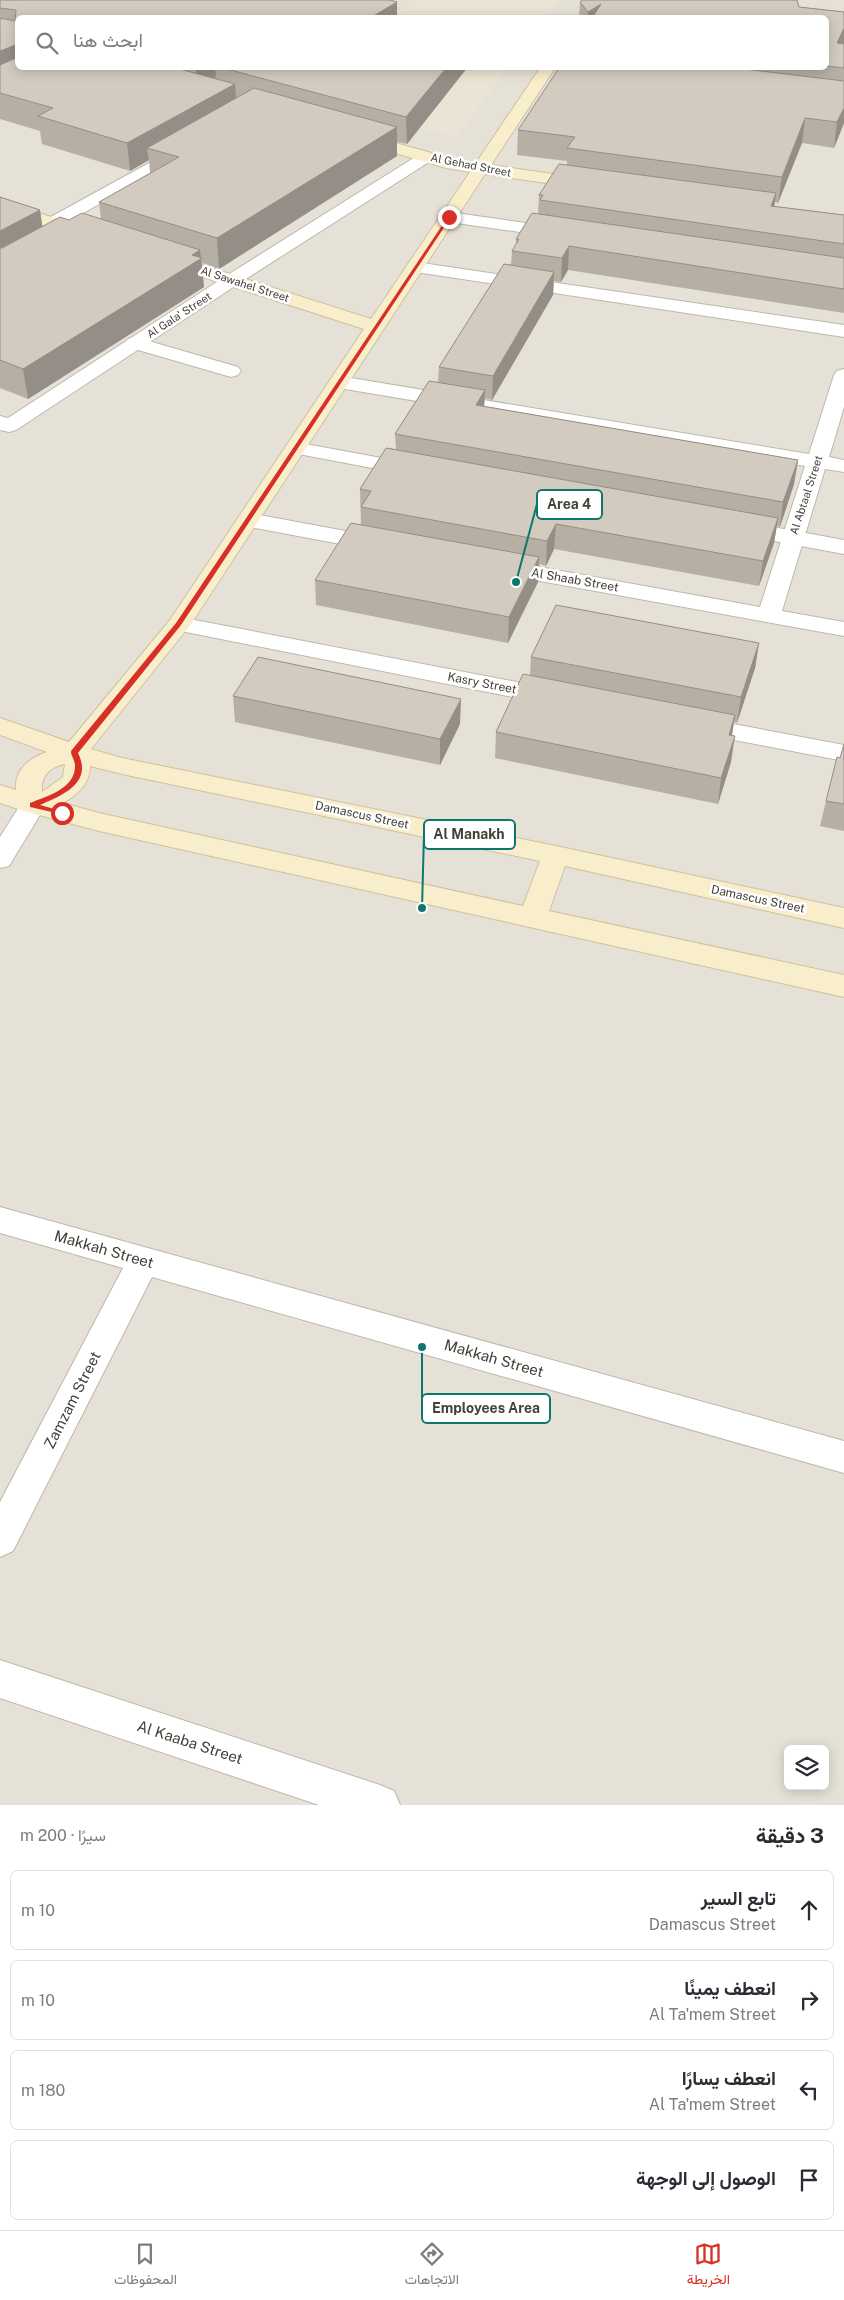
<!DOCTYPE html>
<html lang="ar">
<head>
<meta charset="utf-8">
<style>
  :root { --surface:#fff; --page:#f2f2f3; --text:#2b2b33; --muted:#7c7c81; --line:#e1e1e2; --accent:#d93025 }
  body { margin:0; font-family:"Public Sans",Vazirmatn,sans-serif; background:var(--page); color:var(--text); direction:rtl }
  .controls { position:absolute; right:15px; bottom:15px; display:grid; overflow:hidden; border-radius:8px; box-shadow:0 2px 12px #0003 }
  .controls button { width:45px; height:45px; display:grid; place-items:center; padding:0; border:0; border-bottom:1px solid var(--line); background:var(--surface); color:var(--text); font:25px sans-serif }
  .stop { position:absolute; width:15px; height:15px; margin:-11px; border:4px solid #d93025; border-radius:50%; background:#fff }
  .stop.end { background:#d93025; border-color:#fff; box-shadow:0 1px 5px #0008 }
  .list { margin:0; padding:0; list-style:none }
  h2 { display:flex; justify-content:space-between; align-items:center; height:65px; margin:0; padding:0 20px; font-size:21px }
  h2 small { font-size:16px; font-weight:400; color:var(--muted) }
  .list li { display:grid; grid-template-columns:32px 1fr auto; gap:15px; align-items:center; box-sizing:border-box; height:80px; margin:0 10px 10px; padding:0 10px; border:1px solid var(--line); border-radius:8px }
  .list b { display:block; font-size:19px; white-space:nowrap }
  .list p { margin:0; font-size:16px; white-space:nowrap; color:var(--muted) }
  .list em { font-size:16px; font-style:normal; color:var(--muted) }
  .icon { flex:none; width:28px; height:28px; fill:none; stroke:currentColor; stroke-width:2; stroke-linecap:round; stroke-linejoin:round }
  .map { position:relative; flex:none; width:844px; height:1805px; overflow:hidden; direction:ltr }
  .search { position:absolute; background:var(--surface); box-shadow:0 2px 12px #0003; left:15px; right:15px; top:15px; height:55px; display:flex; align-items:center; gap:12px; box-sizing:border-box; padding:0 18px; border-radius:8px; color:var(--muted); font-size:19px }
  .sheet { height:425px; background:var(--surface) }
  nav { display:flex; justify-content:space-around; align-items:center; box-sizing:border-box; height:70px; border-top:1px solid var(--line); background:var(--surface); font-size:14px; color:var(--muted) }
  nav a { display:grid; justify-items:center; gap:2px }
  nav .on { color:var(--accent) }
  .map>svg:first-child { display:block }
  .residential { fill:#e6e1d7; fill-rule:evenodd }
  .education { fill:#eae4d4 }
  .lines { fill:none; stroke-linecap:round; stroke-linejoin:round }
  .lane-casing { stroke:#bdb7ac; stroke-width:2 }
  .street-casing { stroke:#bdb7ac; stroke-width:2 }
  .secondary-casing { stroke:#cec19d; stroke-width:2 }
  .lane { fill:#fff; fill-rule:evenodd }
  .street { fill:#fff; fill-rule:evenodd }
  .secondary { fill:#f9eecc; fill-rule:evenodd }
  .wall { fill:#b5afa4 }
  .shaded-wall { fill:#948e86 }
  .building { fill:#d3cbbf; stroke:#948e86 }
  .route { fill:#d93025 }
  .labels { text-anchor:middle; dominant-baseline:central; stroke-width:5; stroke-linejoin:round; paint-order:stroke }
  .far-street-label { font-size:11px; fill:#454038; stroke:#fff }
  .street-label { font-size:12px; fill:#454038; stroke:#fff }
  .near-street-label { font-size:15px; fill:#454038; stroke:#fff }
  .leader { fill:none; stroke:#0f766e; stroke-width:2 }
  .callout-dot { fill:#0f766e; stroke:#fff; stroke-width:2 }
  .callout { fill:#fff; stroke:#0f766e; stroke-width:2 }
  .callout-label { font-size:14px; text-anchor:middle; font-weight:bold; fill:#454038 }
</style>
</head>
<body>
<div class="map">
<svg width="844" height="1805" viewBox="0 0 844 1805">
  <rect width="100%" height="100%" fill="#f3f0e9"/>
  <path class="residential" d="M0,0H844V1805H0ZM18,18H826V68H18ZM788,1749H825V1786H788Z"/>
  <g class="education">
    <path d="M417,0H559L546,17L385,18Z"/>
    <path d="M295,68H508L456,137L261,86Z"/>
  </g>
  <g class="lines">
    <g class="lane-casing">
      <g id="lane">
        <path d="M449,212L561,228L567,229L570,233L567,237L561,238L443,221L440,217L443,213Z"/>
        <path d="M135,337L238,367L241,371L238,375L231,377L128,347L125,343L128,339Z"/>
        <path d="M295,442L414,464L421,466L425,470L421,474L414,476L288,452L285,448L288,444Z"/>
        <path d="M740,521L844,540V554L732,533L729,528L732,523Z"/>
        <path d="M179,617L553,689L562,692L565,697L562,702L553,705L171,629L167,624L171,619Z"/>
        <path d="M696,717L844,745V761L687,731L684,725L687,719Z"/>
      </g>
    </g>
    <g class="street-casing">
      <g id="street">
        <path d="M182,145L188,147L190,150L188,153L59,227H47L44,223L47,219Z"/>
        <path d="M426,152L432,154L434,157L432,160L238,284L16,430L9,432L0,430V416L8,418L226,276L420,154Z"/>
        <path d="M415,262L844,325V337L409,271L406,267L409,263Z"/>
        <path d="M844,369V407L829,457L844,460V472L825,469L782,611L844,622V636L501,574L493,572L490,567L493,562L501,560L760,607L805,466L339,388L332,386L329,382L332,378L339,376L809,454L834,375L837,371Z"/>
        <path d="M248,513L378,537L386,539L389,544L386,549L378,551L240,525L237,520L240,515Z"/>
        <path d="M33,796L42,799L46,805L9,866L0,868V837L24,799Z"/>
        <path d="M0,1207L844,1441V1473L152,1277L13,1551L0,1557V1502L123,1268L0,1233Z"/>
        <path d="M0,1660L380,1785L394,1791L400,1805H319L0,1698Z"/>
      </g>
    </g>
    <g class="secondary-casing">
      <g id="secondary">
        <path d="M540,68H555L491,165L587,179L593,180L595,184L593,188L587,189L485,174L191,624L91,749L122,758L556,846L844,908V928L565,866L549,911L844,975V997L99,831L24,811L0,803V785L16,790C14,770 29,758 47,752L0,735V718L69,742L170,620L364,329L162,264L159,260L162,256H174L371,319L470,172L446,168L354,141L352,138L354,135L360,133L453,159L476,163ZM65,764L63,777L42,792C40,776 50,767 65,764ZM90,766L122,774L540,861L523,906L99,813L63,803C77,795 90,784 90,766Z"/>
        <path d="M0,201L90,229L93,233L90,237L84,238L0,212Z"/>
      </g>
    </g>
    <use href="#lane" class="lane"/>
    <use href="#street" class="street"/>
    <use href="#secondary" class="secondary"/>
  </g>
  <g class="wall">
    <path d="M0,0L397,2V18H18V68H467L407,144L397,142V156L219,269L202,263L204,287L28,399L0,388V197L40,210L42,226L69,220L101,219L99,202L150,173L149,160L130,171L42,144L40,131L0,119Z"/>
    <path d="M582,0H797L799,7L844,12V123L834,148L802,143L778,203L775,202L774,206L844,215V313L568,270L561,282L554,281L553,295L492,400L484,398V406L798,460L794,484L780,527L777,526L774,543L759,586L554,549L546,566L539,564L538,582L508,643L316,605L315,580L351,523L361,525L360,489L386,448L396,449L395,434L429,381L438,383L439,367L504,264L511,265L512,251L516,245V239L532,213L538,214L539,195L559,164L567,165V161L517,155L518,130L559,68H826V18H579L580,2Z"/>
    <path d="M759,643L755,668L737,723L734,722L732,735L731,762L718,804L495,758L496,732L530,676L531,657Z"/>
    <path d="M233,696L460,724L440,765L235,722Z"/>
    <path d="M844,744V831L820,826L826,801L840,758Z"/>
  </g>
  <g class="shaded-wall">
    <path d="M397,2V18H370Z"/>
    <path d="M601,4L600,18H588V12Z"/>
    <path d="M844,28V43L833,67L837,43Z"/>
    <path d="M18,44V68L0,80V51Z"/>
    <path d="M196,68H215L216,77L197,87Z"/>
    <path d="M446,68H467L407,144L406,117Z"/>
    <path d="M235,84L237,111L147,148L149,160L130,171L127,143Z"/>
    <path d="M844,108V123L834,148L837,122Z"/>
    <path d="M805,118L802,143L778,203L782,177Z"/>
    <path d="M397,127V156L219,269L217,238Z"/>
    <path d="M776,193L773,216L771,206Z"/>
    <path d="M40,210L44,239L0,262V231Z"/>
    <path d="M569,246L568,270L561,282L562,258Z"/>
    <path d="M200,250L204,287L28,399L23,369Z"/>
    <path d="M554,272L553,295L492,400L493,376Z"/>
    <path d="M485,390L484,414L476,405Z"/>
    <path d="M798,460L794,484L780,527L783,502Z"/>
    <path d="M778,518L774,543L759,586L763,561Z"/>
    <path d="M556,524L554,549L546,566L547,541Z"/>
    <path d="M539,557L538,582L508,643L509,617Z"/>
    <path d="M759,643L755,668L737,723L741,697Z"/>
    <path d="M461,699L460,724L440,765V739Z"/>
    <path d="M735,715L731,741L729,735Z"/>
    <path d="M735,736L731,762L718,804L721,778Z"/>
  </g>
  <g class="building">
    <path d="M0,0H390L397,2L370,18H18V44L0,51V18L15,21L16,10L0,8Z"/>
    <path d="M582,0H797L799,7L844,12V28L837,43L844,44V68L826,66V18H592L601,4L588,12L580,2Z"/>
    <path d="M18,57V68H176L235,84L127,143L38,116L53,108L0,93V65Z"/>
    <path d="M223,68H446L406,117Z"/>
    <path d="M559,68H736L844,81V108L837,122L805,118L782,177L567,148L575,137L518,130Z"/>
    <path d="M254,88L397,127L217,238L99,202L179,157L147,148Z"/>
    <path d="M559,164L776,193L771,206L844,215V244L540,200L543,195H539Z"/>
    <path d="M0,197L40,210L0,231Z"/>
    <path d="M82,213L200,250L192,255L202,258L23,369L0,360V248H2L60,217L69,220Z"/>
    <path d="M532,213L844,258V289L569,246L562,258L512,251L519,239H516Z"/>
    <path d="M504,264L554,272L493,376L439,367Z"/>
    <path d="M429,381L485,390L476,405L798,460L783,502L395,434Z"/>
    <path d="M386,448L778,518L763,561L556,524L547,541L361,507L371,491L360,489Z"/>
    <path d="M351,523L539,557L509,617L315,580Z"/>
    <path d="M556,605L759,643L741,697L531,657Z"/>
    <path d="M258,657L461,699L440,739L233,696Z"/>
    <path d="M523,674L735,715L729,735L735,736L721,778L496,732Z"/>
    <path d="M844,744V804L826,801L837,757L840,758Z"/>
  </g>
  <path class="route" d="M449,215L451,217L181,625L78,753C93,783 63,795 40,805L65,812V815L30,807V803C47,796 75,789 75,766C75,760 71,756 71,751L176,623Z"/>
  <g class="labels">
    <g class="far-street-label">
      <text transform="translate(471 165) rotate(11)">Al Gehad Street</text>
      <text transform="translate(245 284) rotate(18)">Al Sawahel Street</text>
      <text transform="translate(179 315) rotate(-33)">Al Gala' Street</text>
      <text transform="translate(806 495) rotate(-72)">Al Abtaal Street</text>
    </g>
    <g class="street-label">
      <text transform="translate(575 580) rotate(10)">Al Shaab Street</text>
      <text transform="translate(482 683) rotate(11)">Kasry Street</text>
      <text transform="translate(362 815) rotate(12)">Damascus Street</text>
      <text transform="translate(758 899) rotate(12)">Damascus Street</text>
    </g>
    <g class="near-street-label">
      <text transform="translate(104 1249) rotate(16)">Makkah Street</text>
      <text transform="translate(494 1358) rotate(16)">Makkah Street</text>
      <text transform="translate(72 1400) rotate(-63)">Zamzam Street</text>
      <text transform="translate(190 1742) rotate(18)">Al Kaaba Street</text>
    </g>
  </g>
  <path class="leader" d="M516 582L537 504M422 908L424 834M422 1347L422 1408"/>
  <g class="callout-dot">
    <circle cx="516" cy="582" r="5"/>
    <circle cx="422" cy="908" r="5"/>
    <circle cx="422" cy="1347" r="5"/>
  </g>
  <g class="callout">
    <rect x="537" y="490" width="65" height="29" rx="5"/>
    <rect x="424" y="820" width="91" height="29" rx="5"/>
    <rect x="422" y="1394" width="128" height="29" rx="5"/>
  </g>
  <g class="callout-label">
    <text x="569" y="509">Area 4</text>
    <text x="469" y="839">Al Manakh</text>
    <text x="486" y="1413">Employees Area</text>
  </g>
</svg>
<div class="controls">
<button><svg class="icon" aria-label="layers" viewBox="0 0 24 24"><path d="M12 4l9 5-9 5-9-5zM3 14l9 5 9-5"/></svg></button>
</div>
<div class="stop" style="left:62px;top:813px"></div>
<div class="stop end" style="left:449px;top:217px"></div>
<div class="search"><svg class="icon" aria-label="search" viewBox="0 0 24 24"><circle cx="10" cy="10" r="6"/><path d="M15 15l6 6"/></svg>ابحث هنا</div>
</div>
<section class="sheet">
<h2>3 دقيقة<small>سيرًا · 200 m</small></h2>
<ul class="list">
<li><svg class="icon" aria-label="ahead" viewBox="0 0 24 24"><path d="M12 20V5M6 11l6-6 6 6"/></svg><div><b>تابع السير</b><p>Damascus Street</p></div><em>10 m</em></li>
<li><svg class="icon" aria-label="right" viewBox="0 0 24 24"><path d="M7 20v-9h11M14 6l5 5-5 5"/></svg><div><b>انعطف يمينًا</b><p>Al Ta'mem Street</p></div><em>10 m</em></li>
<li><svg class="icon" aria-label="left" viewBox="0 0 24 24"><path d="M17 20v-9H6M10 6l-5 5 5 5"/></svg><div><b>انعطف يسارًا</b><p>Al Ta'mem Street</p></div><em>180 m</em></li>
<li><svg class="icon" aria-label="arrive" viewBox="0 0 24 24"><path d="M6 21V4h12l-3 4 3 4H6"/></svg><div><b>الوصول إلى الوجهة</b></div></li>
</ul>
</section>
<nav>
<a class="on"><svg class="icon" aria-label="map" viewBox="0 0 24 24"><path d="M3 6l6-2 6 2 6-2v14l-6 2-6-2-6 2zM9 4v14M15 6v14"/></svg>الخريطة</a>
<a><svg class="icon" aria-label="directions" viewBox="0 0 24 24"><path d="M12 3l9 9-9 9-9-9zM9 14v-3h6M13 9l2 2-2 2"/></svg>الاتجاهات</a>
<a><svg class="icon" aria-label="saved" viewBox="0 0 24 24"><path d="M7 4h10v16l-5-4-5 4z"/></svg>المحفوظات</a>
</nav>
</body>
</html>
